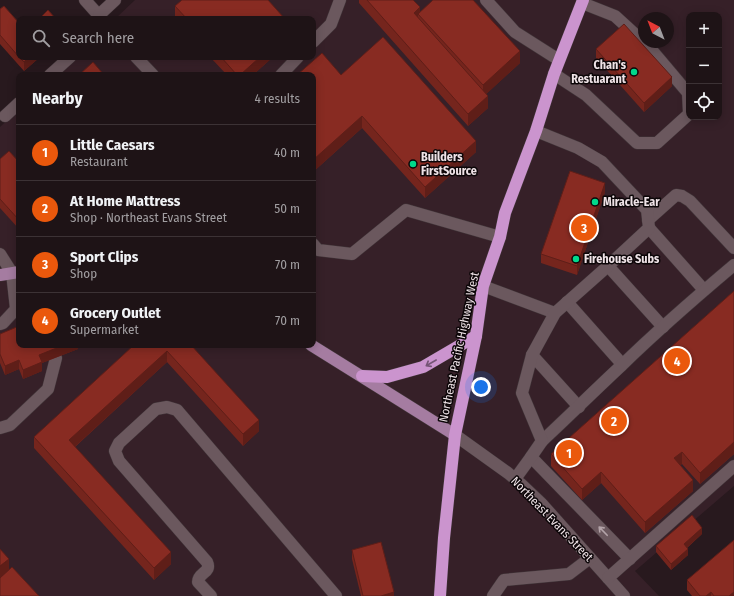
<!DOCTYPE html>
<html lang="en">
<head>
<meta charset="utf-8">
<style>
  :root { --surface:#1e1316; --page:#2b2023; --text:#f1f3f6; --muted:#a19ea1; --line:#3c3235; --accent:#ea580c }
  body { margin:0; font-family:"Fira Sans Condensed",sans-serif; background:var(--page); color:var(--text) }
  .controls { position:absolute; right:12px; top:12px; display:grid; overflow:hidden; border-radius:8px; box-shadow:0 2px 10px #0003 }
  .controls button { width:36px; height:36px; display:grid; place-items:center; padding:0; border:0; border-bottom:1px solid var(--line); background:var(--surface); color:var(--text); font:20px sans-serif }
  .compass { position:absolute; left:638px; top:12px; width:36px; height:36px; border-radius:50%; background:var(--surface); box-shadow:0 2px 10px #0003; rotate:318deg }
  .you { position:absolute; left:481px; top:387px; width:14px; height:14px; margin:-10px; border:3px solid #fff; border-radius:50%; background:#1a73e8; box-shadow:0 0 0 6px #1a73e833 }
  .badge { display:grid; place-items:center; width:26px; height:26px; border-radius:50%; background:var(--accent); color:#fff; font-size:13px; font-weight:700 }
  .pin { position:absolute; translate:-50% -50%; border:2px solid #fff; box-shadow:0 1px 4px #0006 }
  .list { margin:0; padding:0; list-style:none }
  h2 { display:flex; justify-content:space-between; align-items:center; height:52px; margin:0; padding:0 16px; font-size:17px }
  h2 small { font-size:13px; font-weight:400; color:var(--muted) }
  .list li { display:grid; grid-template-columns:26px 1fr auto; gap:12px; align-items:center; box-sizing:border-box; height:56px; padding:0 16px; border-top:1px solid var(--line) }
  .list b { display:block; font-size:15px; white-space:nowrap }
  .list p { margin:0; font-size:13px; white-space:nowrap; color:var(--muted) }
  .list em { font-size:13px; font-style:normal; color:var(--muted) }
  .icon { flex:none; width:22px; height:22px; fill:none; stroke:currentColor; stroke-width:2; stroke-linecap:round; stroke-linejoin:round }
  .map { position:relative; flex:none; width:734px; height:596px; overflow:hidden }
  .search { position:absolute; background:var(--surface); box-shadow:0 2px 10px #0003; left:16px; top:16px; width:300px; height:44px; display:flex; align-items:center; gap:10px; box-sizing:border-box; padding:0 14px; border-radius:8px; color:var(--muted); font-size:15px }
  .panel { position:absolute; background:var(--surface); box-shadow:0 2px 10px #0003; left:16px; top:72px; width:300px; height:276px; border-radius:8px }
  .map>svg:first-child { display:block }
  .built { fill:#362028; fill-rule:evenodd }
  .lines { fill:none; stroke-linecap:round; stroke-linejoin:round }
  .minor-casing { stroke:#413539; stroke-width:13 }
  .major-casing { stroke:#413539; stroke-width:13 }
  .highway-casing { stroke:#413539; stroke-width:13 }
  .minor { stroke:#6b585e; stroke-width:12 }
  .major { stroke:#a57ca1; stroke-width:12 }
  .highway { stroke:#cb94ce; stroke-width:12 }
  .wall { fill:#75251d }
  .shaded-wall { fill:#5f1e18 }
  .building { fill:#882b22; stroke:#5f1e18 }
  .oneway { stroke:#755475 }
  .oneway2 { stroke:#b4a4a9 }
  .poi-dot { fill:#01d98b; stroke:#0c0608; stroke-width:1.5 }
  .labels { text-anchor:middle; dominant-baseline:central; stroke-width:3; stroke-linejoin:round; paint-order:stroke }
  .poi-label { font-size:12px; font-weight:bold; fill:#efe3e7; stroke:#0c0608; text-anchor:start }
  .street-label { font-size:12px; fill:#efe3e7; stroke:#0c0608 }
</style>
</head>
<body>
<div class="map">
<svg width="734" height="596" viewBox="0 0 734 596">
  <rect width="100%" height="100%" fill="#28191e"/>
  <path class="built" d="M135,0H734V486L635,571L659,596H0V127L19,109V345H313V75H55L75,57H313V19H115ZM689,15H719V117H689ZM644,18H668V42H644Z"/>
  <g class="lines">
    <g class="minor-casing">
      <g id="minor">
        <path d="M85,0L102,19"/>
        <path d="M486,0L515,32L559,60"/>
        <path d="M99,15L115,0"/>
        <path d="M313,42L331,24L340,0"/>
        <path d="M136,57L153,75"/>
        <path d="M554,74L586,95L637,143H657L689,114L688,93L650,48L615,16L582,3"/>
        <path d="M50,75L70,57"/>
        <path d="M281,75L298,57"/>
        <path d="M5,116L19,103"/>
        <path d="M648,220L676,195L682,196L690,201L734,248"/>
        <path d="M649,228L704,290"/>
        <path d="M313,244L318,250L352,254L406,210L500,237"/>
        <path d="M0,254L12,273L16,309L3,323L0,324"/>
        <path d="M608,266L663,327"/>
        <path d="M483,286L555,313"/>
        <path d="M567,302L622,364"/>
        <path d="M532,355L579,407"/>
        <path d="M0,428L10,425L48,389L56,358"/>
        <path d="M455,435L508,473L522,485L541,503L624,596"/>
        <path d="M542,441C569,416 595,390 622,365C658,330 696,297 734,265"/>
        <path d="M531,457L630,559"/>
        <path d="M515,479L531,457L542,441L522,393L532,355L555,313L608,266L649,228L647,210L602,162L578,148L536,131"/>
        <path d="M608,578L734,466"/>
        <path d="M211,596L198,582C198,572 212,573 207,562L119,461L115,451L119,443L156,409L167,407L177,410L336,596"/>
        <path d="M493,596L504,580L569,574L590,558"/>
      </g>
    </g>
    <g class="major-casing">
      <g id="major">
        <path d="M0,275L19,272"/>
        <path d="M311,345L388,393L455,435"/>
      </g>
    </g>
    <g class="highway-casing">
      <g id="highway">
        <path d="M362,376L387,377L423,367L476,336"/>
        <path d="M440,596L444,538L455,435L476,336L483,286L500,237L505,213L536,131L554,74L583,0"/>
      </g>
    </g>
    <use href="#minor" class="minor"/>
    <use href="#major" class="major"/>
    <use href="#highway" class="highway"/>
  </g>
  <g class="wall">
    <path d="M359,0H413L420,12L520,63L486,94L488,108L468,126L359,3Z"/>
    <path d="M175,6L285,19H176L175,18Z"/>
    <path d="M0,9L19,57H40L24,71L0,44Z"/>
    <path d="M596,49L672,86L644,112L596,58Z"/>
    <path d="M210,57H273L253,75H227Z"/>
    <path d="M313,75H341L476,152L425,198L362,128L313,172Z"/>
    <path d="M0,159L19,162V229L0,208Z"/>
    <path d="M605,192L577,275L541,263V254Z"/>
    <path d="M734,291V454L700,484L682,464L680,465L693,491L645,533L601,483L582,500L551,466V454Z"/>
    <path d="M0,334L19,345H78V349L42,363V371L23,379L19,369L5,375L0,363Z"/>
    <path d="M134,345H191L259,431L243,446L167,362L75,447L171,564L154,580L34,448V437Z"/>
    <path d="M702,534L687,548L688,555L671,570L656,552V546Z"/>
    <path d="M352,550L394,596H361L352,559Z"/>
    <path d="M687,580L734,596H692L687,590Z"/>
  </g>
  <g class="shaded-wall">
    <path d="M420,7V16L418,14V21L414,13Z"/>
    <path d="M520,51V63L483,97V85Z"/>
    <path d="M29,57H40L24,71V62Z"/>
    <path d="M260,57H273L253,75H240Z"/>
    <path d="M672,77V86L644,112V103Z"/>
    <path d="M488,96V108L468,126V114Z"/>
    <path d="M362,116V128L313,172V160Z"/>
    <path d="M476,141V152L425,198V187Z"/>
    <path d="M605,183V192L577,275V266Z"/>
    <path d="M64,345H78V349L42,363V371L23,379V370L39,355Z"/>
    <path d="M167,351V362L69,452V440Z"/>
    <path d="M19,360V369L5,375V366Z"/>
    <path d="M259,420V431L243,446V434Z"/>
    <path d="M734,442V454L700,484V473Z"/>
    <path d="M682,452V464L674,470V458Z"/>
    <path d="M601,472V483L582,500V489Z"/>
    <path d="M693,480V491L645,533V522Z"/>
    <path d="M702,528V534L684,550V544Z"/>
    <path d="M688,549V555L671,570V564Z"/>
    <path d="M171,552V564L154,580V568Z"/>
    <path d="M9,559V570L0,578V566Z"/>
    <path d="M394,592V596H381Z"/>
    <path d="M711,592V596H706Z"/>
    <path d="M734,592V596H729Z"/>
  </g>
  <g class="building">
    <path d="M182,0H268L285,19H187L175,6Z"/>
    <path d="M367,0H413L420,7L414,13L488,96L468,114Z"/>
    <path d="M433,0H473L520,51L483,85L418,14Z"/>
    <path d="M4,6L19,23V57L0,35V9Z"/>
    <path d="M48,10L56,19H39Z"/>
    <path d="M624,24L672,77L644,103L596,49Z"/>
    <path d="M383,37L476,141L425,187L362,116L313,160V75H297L322,53L341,75Z"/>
    <path d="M19,57H29L24,62Z"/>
    <path d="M221,57H260L240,75H237Z"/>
    <path d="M93,62L104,75H79Z"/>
    <path d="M9,151L19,162V220L0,199V159Z"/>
    <path d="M570,171L605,183L577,266L541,254Z"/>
    <path d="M734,291V442L700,473L682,452L674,458L693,480L645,522L601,472L582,489L551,454Z"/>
    <path d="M19,326V345H64L39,355L42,362L23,370L19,360L5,366L0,354V334Z"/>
    <path d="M134,345H191L259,420L243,434L167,351L69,440L171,552L154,568L34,437Z"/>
    <path d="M692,515L702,528L684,544L688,549L671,564L656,546Z"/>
    <path d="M734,540V592L729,596H714L711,592L706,596H700L687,580Z"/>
    <path d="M381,542L394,592L381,596H363L352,550Z"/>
    <path d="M0,549L9,559L0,566Z"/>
    <path d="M12,567L39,596H0V578Z"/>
  </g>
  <defs><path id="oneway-shaft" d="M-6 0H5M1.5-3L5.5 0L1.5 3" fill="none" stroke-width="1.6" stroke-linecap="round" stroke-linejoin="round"/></defs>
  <use class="oneway" href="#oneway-shaft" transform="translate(431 363) rotate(150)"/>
  <use class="oneway2" href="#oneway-shaft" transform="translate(603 531) rotate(-134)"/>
  <g class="poi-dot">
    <circle cx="634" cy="72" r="4"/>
    <circle cx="413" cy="164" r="4"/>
    <circle cx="595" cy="202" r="4"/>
    <circle cx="576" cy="259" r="4"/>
  </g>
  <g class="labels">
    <g class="poi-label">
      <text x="626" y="65" text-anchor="end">Chan's<tspan x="626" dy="14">Restuarant</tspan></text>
      <text x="421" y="157">Builders<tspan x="421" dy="14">FirstSource</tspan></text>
      <text x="603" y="202">Miracle-Ear</text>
      <text x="584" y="259">Firehouse Subs</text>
    </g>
    <g class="street-label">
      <text transform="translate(459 347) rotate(-78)">Northeast Pacific Highway West</text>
      <text transform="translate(552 519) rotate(46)">Northeast Evans Street</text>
    </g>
  </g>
</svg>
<div class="controls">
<button>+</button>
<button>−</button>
<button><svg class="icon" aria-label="locate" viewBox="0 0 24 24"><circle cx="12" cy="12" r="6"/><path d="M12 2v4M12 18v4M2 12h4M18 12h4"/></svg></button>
</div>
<svg class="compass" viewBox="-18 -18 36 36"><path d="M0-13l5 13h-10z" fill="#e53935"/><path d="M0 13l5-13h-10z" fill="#a19ea1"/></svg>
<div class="you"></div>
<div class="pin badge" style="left:569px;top:453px">1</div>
<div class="pin badge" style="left:614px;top:421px">2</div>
<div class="pin badge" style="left:584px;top:228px">3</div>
<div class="pin badge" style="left:677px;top:361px">4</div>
<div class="search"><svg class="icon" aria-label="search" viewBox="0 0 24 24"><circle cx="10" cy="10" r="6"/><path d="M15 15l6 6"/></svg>Search here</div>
<section class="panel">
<h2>Nearby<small>4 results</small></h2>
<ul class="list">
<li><span class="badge">1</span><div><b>Little Caesars</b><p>Restaurant</p></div><em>40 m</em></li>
<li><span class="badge">2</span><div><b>At Home Mattress</b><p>Shop · Northeast Evans Street</p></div><em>50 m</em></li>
<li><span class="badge">3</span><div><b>Sport Clips</b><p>Shop</p></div><em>70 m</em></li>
<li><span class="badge">4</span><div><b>Grocery Outlet</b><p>Supermarket</p></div><em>70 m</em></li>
</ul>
</section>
</div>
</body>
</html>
